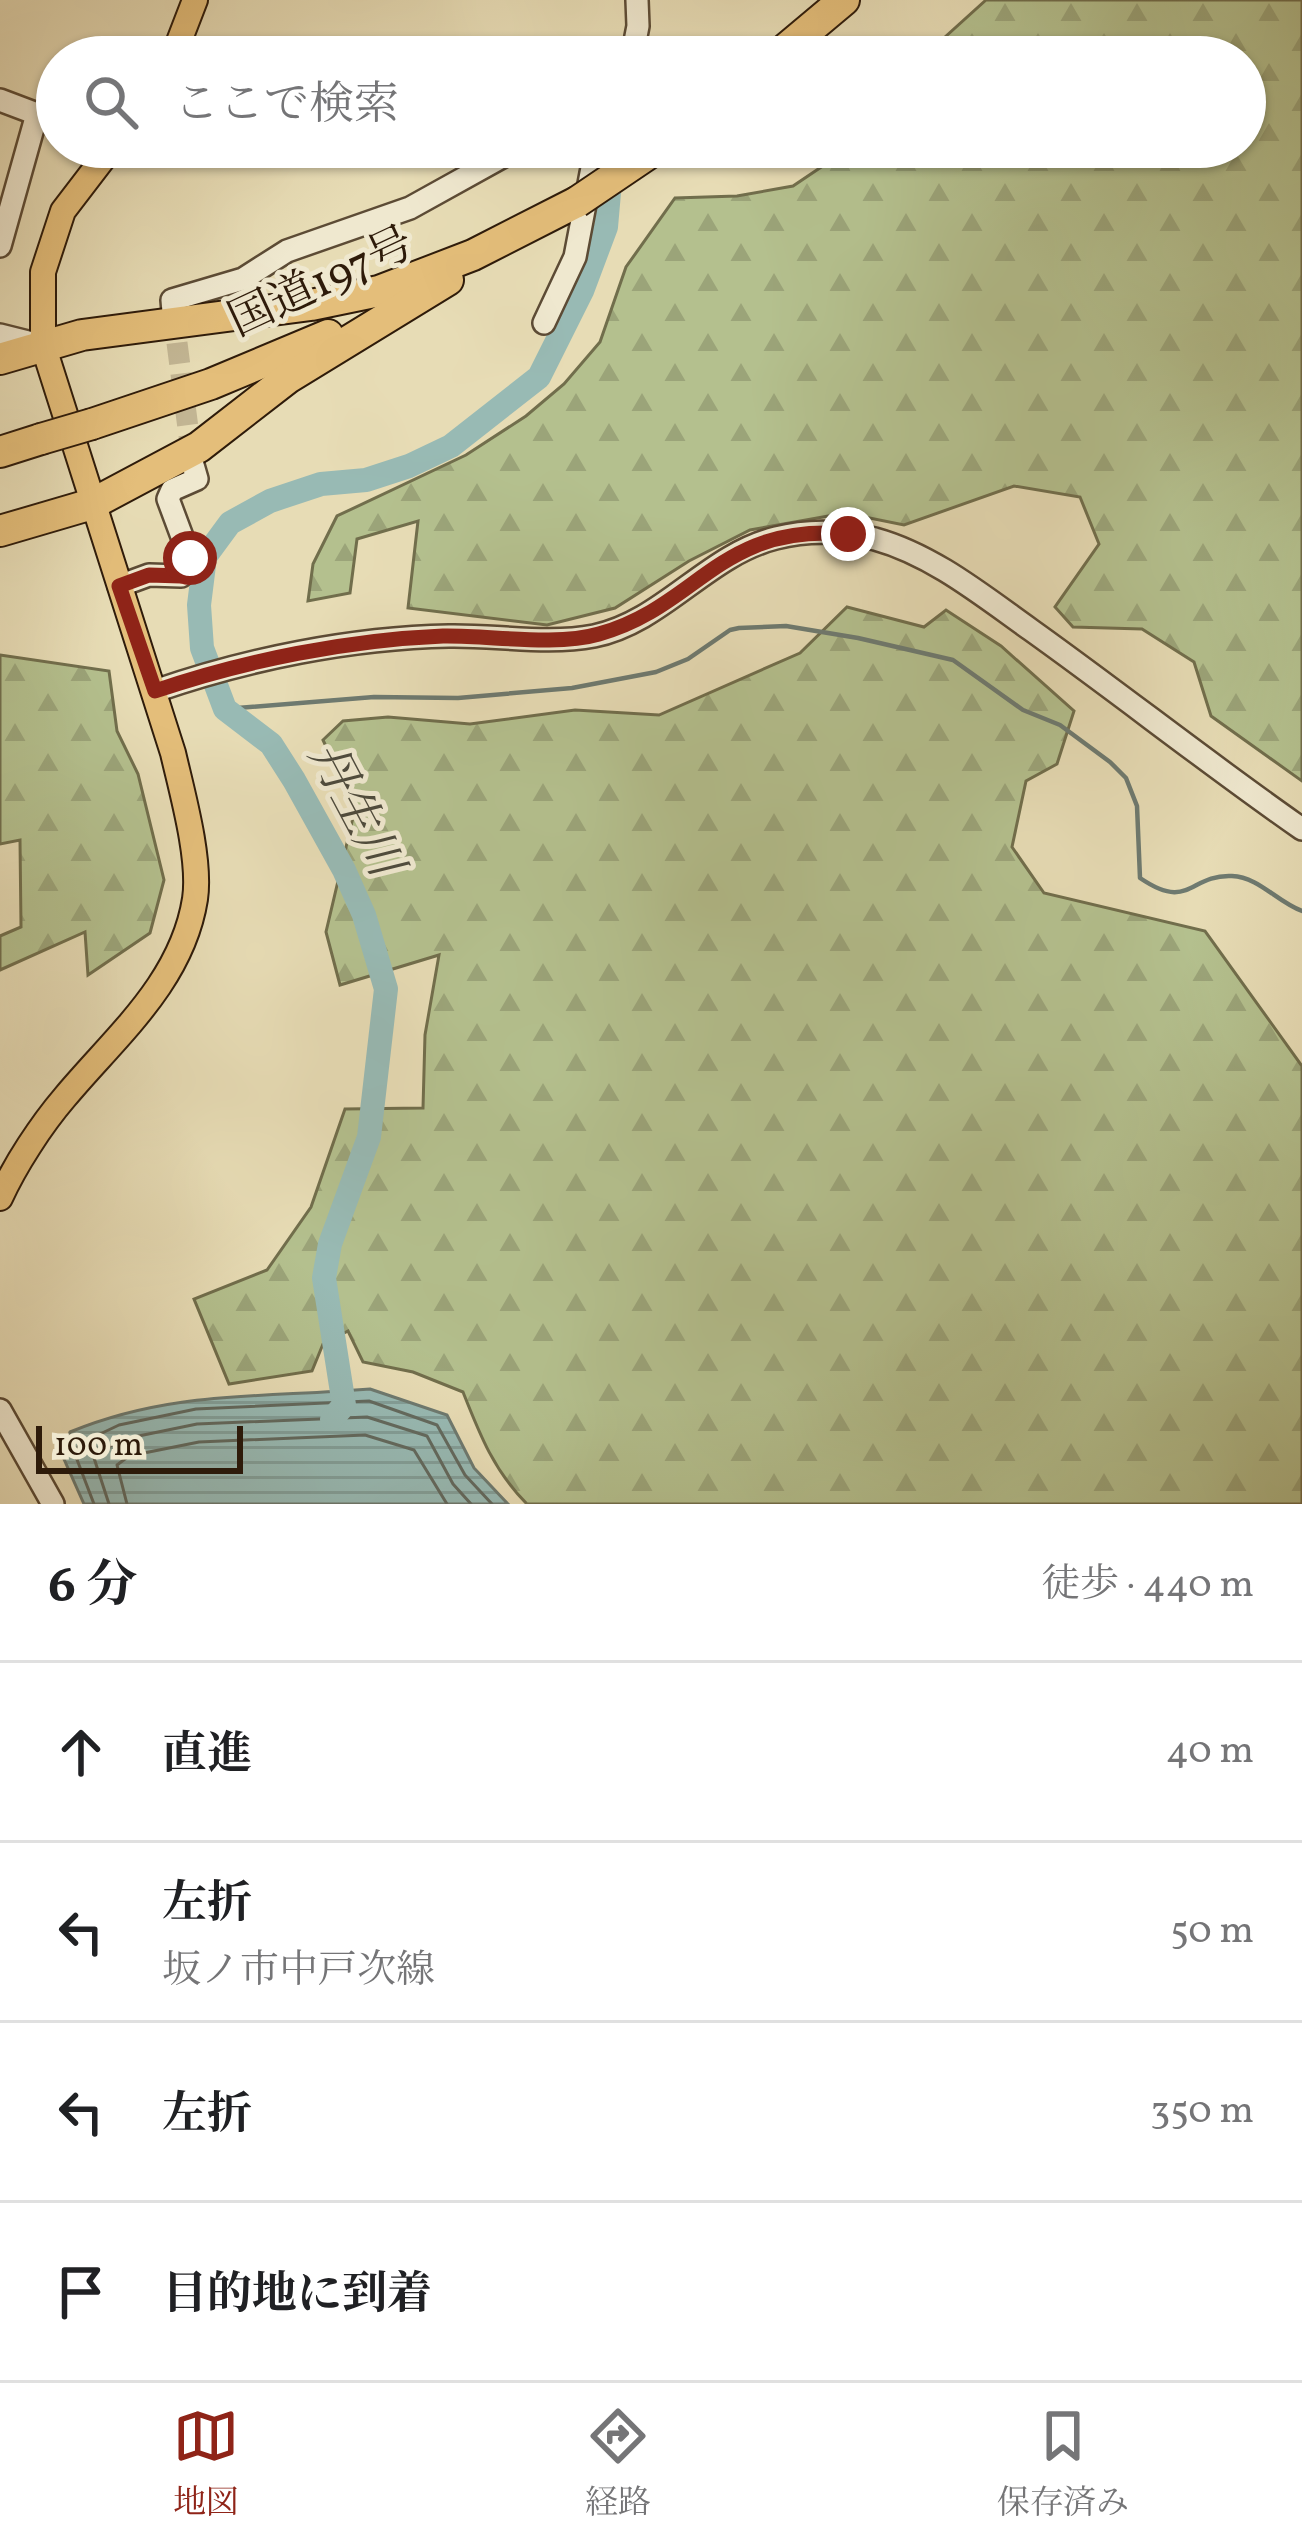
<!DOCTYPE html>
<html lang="ja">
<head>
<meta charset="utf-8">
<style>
  :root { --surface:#fff; --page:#f2f2f2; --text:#202124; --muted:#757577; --line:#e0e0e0; --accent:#8f2418 }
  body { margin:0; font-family:Vollkorn,"Noto Serif JP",serif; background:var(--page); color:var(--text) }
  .scale { position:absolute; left:36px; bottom:30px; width:207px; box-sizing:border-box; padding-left:12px; border:6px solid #2e1b0a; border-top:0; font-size:33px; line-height:42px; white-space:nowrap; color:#2e1b0a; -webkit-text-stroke:9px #efe8cf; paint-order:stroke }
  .stop { position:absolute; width:36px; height:36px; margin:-27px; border:9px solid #8f2418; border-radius:50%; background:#fff }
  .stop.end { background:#8f2418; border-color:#fff; box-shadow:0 3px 12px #0008 }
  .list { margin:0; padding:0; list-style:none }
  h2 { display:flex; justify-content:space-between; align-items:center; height:156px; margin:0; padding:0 48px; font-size:51px }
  h2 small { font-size:39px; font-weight:400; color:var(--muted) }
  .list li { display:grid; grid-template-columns:78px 1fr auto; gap:36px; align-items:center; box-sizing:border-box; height:180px; padding:0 48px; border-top:3px solid var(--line) }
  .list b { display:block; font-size:45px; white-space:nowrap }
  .list p { margin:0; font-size:39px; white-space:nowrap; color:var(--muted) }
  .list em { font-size:39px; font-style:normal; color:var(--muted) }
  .icon { flex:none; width:66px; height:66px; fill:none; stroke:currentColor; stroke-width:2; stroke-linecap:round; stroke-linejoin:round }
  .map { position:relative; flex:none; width:1302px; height:1504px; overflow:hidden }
  .search { position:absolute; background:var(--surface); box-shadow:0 3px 9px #0004; left:36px; right:36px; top:36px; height:132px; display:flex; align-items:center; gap:30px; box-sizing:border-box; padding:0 42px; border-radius:66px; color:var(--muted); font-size:45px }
  .sheet { height:876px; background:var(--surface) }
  nav { display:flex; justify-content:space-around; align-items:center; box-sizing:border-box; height:168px; border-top:3px solid var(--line); background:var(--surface); font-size:33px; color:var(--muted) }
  nav a { display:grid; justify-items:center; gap:6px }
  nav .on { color:var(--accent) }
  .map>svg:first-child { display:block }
  .forest { fill:url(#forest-firs); stroke:#716e4c; stroke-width:3 }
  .water { fill:url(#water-rules); stroke:#6e7a70; stroke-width:3 }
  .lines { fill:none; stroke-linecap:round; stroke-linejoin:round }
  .shore { stroke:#636a5f; stroke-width:3 }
  .stream { stroke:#6e7a70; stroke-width:4.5 }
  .river { stroke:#98bab4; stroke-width:24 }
  .minor-tunnel { stroke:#c2b593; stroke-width:21; stroke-dasharray:21 10; stroke-linecap:butt }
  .minor-casing { stroke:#5c4b35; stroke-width:26 }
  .major-casing { stroke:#2e1b0a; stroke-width:28 }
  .highway-casing { stroke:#2e1b0a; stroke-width:34 }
  .minor { stroke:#efe8cf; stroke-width:21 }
  .major { stroke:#e4be7a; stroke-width:24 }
  .highway { stroke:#e4be7a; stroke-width:30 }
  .highway-bridge-casing { stroke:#2e1b0a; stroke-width:34; stroke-linecap:butt }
  .highway-bridge { stroke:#e4be7a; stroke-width:30 }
  .route { stroke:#8f2418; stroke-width:15 }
  .labels { text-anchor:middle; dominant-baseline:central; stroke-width:10; stroke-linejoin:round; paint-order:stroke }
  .street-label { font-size:45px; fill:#2e1b0a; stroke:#efe8cf }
  .water-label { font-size:48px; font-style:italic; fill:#4e4b3d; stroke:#efe8cf }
</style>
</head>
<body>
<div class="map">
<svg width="1302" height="1504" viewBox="0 0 1302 1504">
  <defs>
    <pattern id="forest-firs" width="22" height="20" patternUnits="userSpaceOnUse" patternTransform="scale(3)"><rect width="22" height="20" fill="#b4c08e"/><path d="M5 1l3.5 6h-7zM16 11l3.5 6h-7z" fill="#9ba479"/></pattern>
    <pattern id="water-rules" width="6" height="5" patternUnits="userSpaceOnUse" patternTransform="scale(3)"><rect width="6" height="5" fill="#98bab4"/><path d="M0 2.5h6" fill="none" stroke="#839f99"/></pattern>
  </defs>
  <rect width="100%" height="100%" fill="#e7dcb5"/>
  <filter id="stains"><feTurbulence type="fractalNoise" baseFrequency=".00167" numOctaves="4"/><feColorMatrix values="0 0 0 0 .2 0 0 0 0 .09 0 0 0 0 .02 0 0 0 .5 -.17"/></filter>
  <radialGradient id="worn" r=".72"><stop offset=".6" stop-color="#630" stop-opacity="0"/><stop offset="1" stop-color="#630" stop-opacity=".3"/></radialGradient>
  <g class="forest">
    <path d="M986,0H1302V781L1211,716L1194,662L1142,629L1073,627L1055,607L1099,544L1080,497L1014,486L904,525L845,513L750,530L689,561L615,608L547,625L408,608L418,521L357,539L350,593L308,601L313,564L337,516L466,455L526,416L564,384L600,342L626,267L675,198L737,196L793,186L851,147H1245V57H923Z"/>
    <path d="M847,607L924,627L946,610L1001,646L1074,711L1057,764L1026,781L1012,847L1044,893L1205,931L1302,1066V1504H527C494,1471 480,1435 463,1392L413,1372L363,1362L348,1331L323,1344L312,1371L229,1384L194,1299L267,1270L311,1207L345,1109L423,1108L425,1035L439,955L340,985L326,932L355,809L323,740L343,721L388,717L470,724L575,710L659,715L800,653Z"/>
    <path d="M0,655L109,671L117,731L138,774L164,880L150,933L88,975L85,932L0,970V936L21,927L20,840L0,844Z"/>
  </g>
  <path class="water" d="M370,1389L447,1415L474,1468L508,1504H84L63,1457L70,1432C172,1390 263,1398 370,1389Z"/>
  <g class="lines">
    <g class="shore">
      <path d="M94,1504L76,1457L79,1444L119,1425L196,1409L369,1401L437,1425L465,1475L492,1504"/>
      <path d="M109,1504L93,1455L124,1439L197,1424L367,1417L427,1436L453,1484L471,1504"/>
      <path d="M127,1504L117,1465L129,1456L199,1442L365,1435L414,1450L447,1504"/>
    </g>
    <path class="stream" d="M225,709L374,697L458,698L572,688L656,672L688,659L730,630L739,628L786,626L858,638L953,660L1023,710L1060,725L1110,762L1126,778L1137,806L1140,878C1190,912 1189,874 1232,876C1259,877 1277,902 1302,911"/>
    <path class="river" d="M332,1419L344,1405L324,1278L330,1244L369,1137L386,989L364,915L344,870L294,780L271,744L225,709L202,648L199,605L205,557L230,523L270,501L321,484L366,480L409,466L451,446L539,377L582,291L606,227L613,147"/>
    <path class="minor-tunnel" d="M173,312L192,459"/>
    <g class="minor-casing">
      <g id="minor">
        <path d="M632,57L638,26L637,0"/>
        <path d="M0,100L37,114H57"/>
        <path d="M0,246L37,114"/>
        <path d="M173,312L172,300L243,279L287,251L410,208L520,147"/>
        <path d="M544,323L575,257L596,147"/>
        <path d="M0,335L40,345"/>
        <path d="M119,586L149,575L181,576L190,558L168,499L172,490L197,479L193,465"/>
        <path d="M155,691C247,659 351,638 449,636C495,635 548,645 594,636C663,622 707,555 776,538C808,530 843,531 875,539C933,555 983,596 1031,630C1122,695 1210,765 1302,829"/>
        <path d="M0,1410L53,1504"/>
      </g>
    </g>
    <g class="major-casing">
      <g id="major">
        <path d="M173,57L195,0"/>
        <path d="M0,1198C15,1165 41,1125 65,1097C115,1037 182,982 195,899C201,859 182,792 173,753L43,345V272L63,211L112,147"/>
      </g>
    </g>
    <g class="highway-casing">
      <g id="highway">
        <path d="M776,57L844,0"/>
        <path d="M0,359L82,335L311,305L379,291L473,255L577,202"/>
        <path d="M92,424L211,384L328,335"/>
        <path d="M0,452L41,439"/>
        <path d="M0,531L92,504L199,447L288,378L448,280"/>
      </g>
    </g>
    <use href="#minor" class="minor"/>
    <use href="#major" class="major"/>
    <use href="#highway" class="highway"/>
    <g class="highway-bridge-casing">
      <g id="highway-bridge">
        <path d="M577,202L651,152"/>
        <path d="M41,439L92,424"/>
      </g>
    </g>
    <use href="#highway-bridge" class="highway-bridge"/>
  </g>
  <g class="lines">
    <path class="route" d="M190,558L181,576L149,575L119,586L155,691C246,660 348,640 443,636C490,635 554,647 599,634C699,606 719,523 848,534"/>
  </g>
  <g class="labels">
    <g class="street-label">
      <text transform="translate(322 284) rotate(-25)">国道197号</text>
    </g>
    <g class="water-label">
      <text transform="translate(353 810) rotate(62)">丹生川</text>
    </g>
  </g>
  <rect width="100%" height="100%" filter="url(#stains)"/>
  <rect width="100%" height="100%" fill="url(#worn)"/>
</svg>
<div class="scale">100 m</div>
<div class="stop" style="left:190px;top:558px"></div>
<div class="stop end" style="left:848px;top:534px"></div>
<div class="search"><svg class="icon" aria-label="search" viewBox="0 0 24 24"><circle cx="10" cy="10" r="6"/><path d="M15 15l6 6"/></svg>ここで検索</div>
</div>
<section class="sheet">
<h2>6 分<small>徒歩 · 440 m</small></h2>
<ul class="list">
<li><svg class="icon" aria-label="ahead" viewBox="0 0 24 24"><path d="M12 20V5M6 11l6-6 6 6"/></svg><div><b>直進</b></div><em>40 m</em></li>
<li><svg class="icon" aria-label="left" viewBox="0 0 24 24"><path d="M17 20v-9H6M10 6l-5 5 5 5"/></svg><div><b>左折</b><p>坂ノ市中戸次線</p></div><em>50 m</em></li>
<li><svg class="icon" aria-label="left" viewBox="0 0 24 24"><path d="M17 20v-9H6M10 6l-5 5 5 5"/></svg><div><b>左折</b></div><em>350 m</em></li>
<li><svg class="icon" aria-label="arrive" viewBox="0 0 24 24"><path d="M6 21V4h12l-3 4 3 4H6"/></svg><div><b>目的地に到着</b></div></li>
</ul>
</section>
<nav>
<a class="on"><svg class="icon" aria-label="map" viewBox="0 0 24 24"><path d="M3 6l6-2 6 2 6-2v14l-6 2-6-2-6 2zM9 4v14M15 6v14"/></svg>地図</a>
<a><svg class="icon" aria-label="directions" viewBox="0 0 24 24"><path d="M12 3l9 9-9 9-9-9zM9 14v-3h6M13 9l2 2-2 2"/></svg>経路</a>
<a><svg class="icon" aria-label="saved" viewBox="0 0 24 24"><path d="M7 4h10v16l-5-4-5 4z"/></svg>保存済み</a>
</nav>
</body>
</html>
